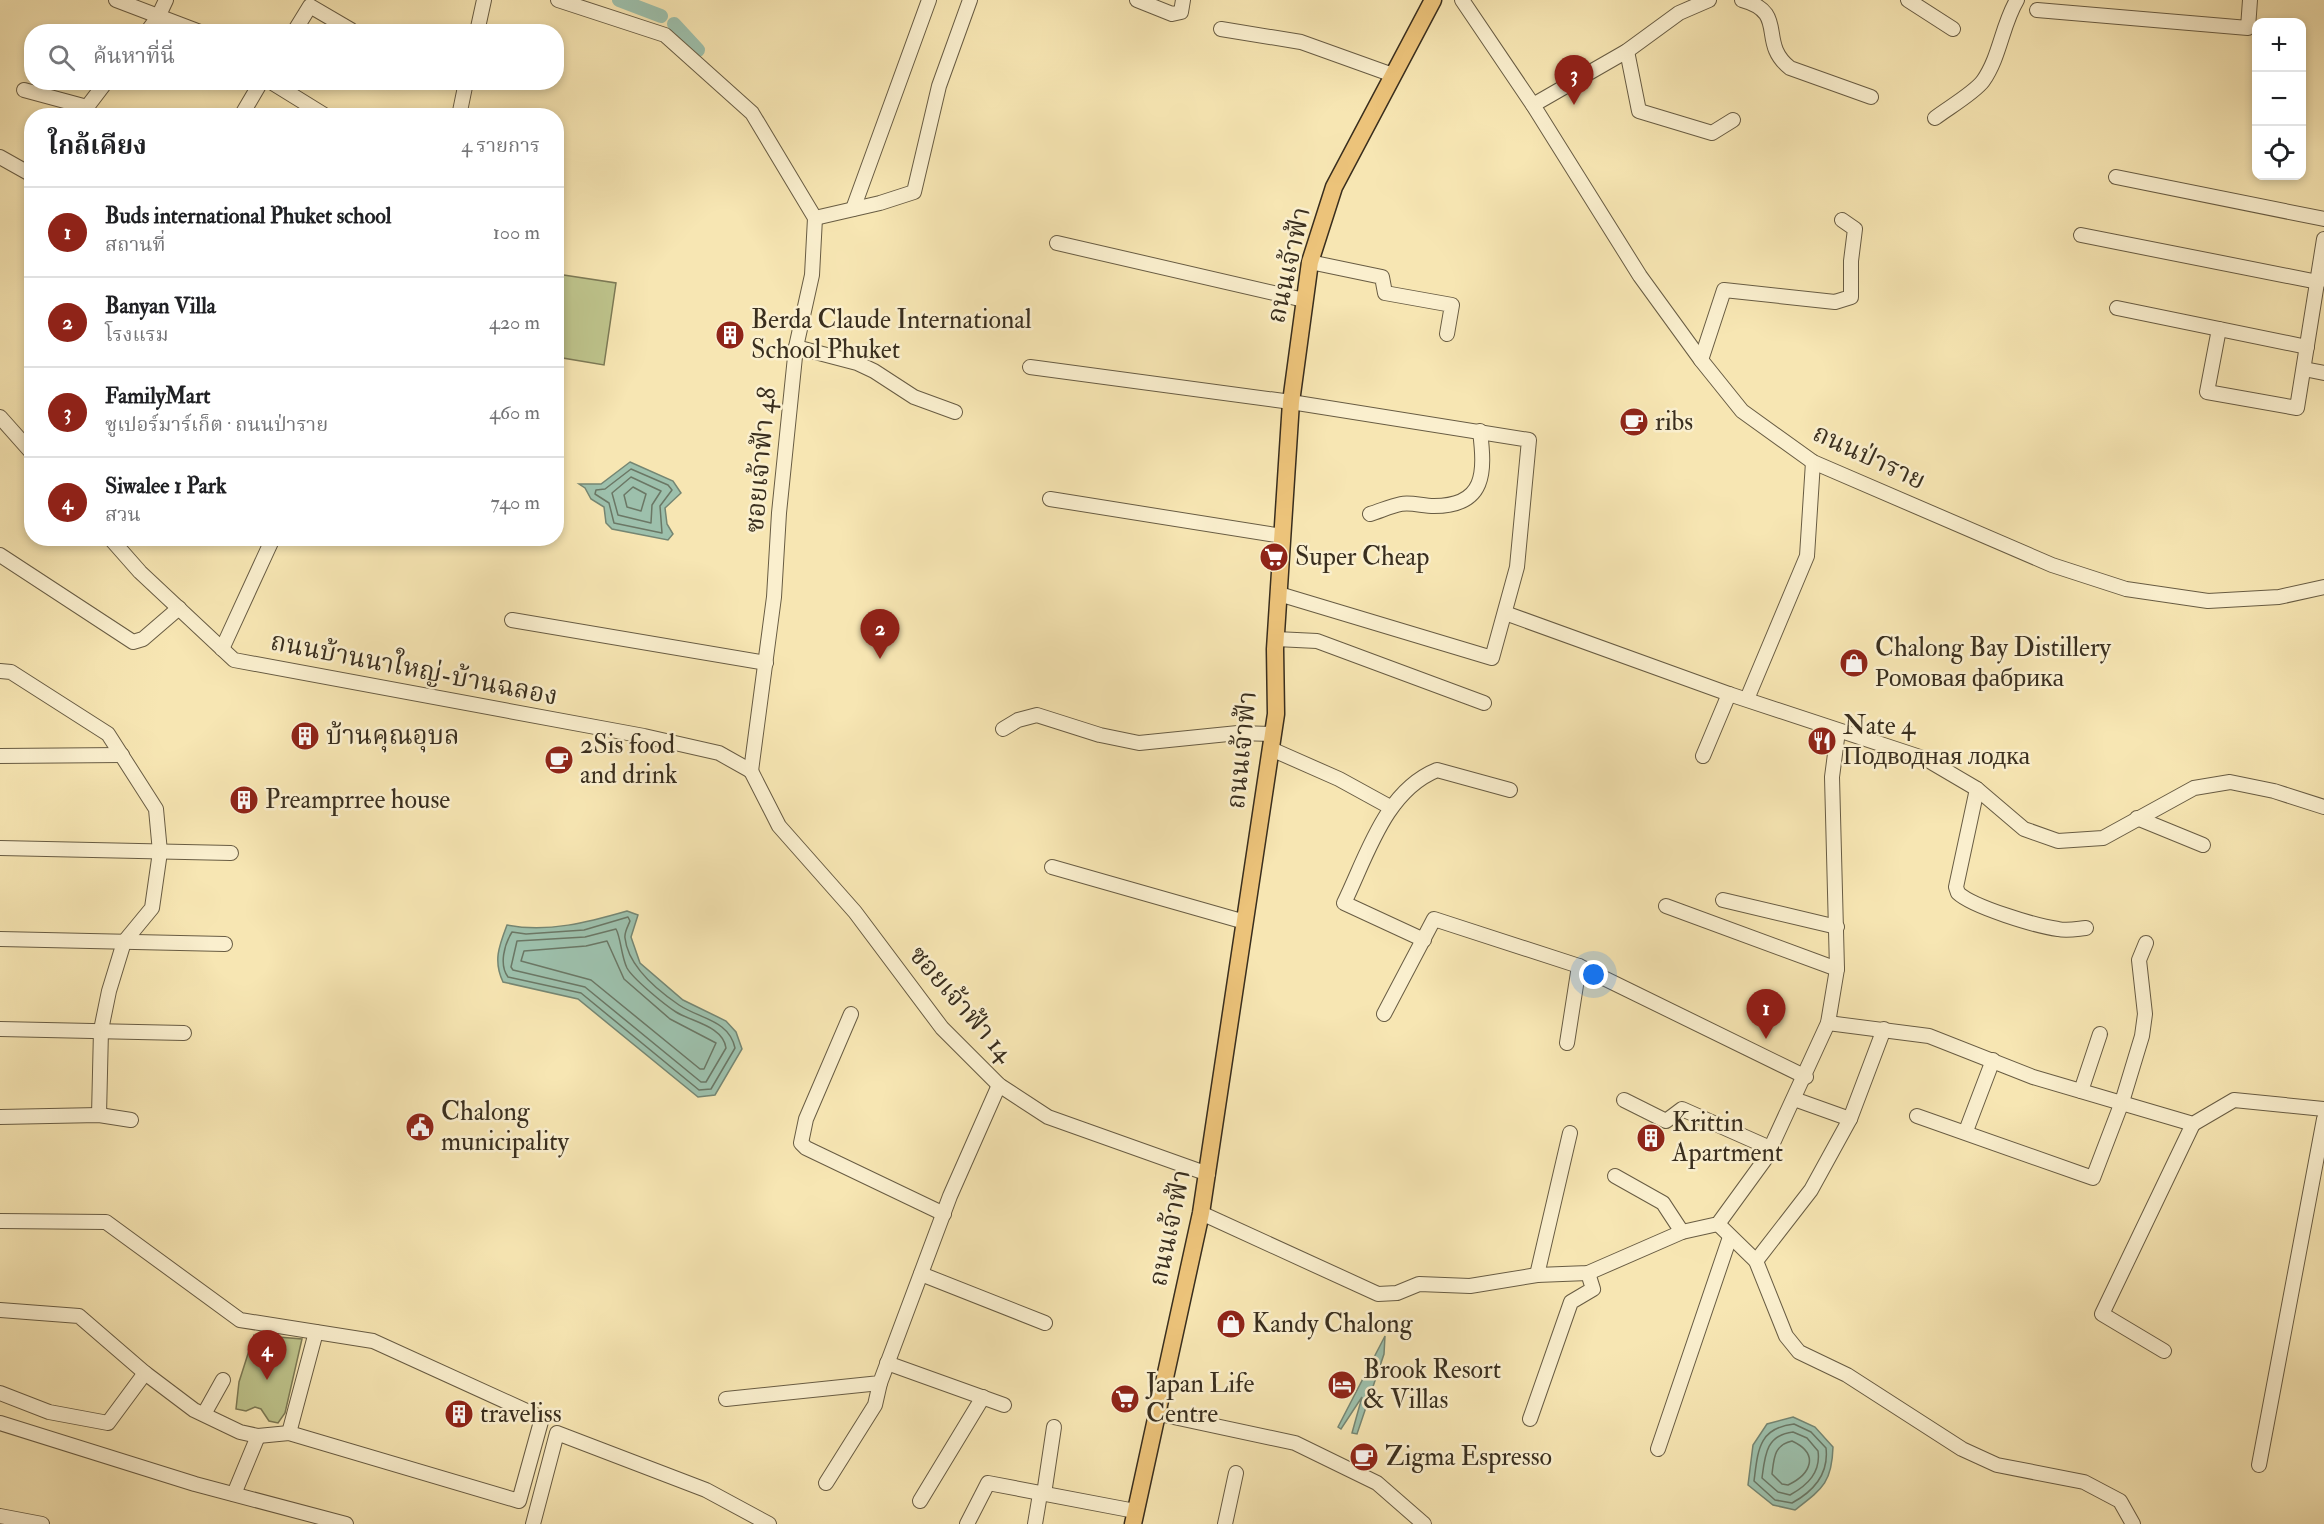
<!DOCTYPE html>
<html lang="th">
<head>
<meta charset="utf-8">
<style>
  :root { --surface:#fff; --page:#f2f2f2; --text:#202124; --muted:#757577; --line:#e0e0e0; --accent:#8f2418 }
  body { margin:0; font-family:"IM FELL Double Pica","Noto Serif Thai",serif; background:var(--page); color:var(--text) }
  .controls { position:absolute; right:18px; top:18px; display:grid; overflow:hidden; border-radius:12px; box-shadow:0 3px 9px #0003 }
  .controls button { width:54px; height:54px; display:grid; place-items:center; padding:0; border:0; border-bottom:2px solid var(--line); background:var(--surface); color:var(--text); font:30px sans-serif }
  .you { position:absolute; left:1594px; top:975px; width:21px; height:21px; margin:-15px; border:4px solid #fff; border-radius:50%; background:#1a73e8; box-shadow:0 0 0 9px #1a73e833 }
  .badge { display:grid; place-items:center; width:39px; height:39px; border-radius:50%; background:var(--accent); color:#fff; font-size:20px; font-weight:700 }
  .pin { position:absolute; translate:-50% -50px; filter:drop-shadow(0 2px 3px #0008) }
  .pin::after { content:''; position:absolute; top:32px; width:21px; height:18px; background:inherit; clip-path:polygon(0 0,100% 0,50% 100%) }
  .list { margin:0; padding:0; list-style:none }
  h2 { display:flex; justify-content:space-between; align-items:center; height:78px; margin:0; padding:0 24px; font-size:26px }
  h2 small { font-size:20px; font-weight:400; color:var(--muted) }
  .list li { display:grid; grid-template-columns:39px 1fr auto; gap:18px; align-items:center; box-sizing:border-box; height:90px; padding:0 24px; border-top:2px solid var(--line) }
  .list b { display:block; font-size:22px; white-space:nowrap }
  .list p { margin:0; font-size:20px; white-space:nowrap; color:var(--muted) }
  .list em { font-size:20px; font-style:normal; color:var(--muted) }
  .icon { flex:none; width:33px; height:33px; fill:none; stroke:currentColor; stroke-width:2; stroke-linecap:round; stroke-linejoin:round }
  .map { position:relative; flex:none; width:2324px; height:1524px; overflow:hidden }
  .search { position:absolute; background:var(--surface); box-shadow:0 3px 9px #0003; left:24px; top:24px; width:540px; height:66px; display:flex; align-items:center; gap:15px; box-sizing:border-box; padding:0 21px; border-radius:24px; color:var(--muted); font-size:22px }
  .panel { position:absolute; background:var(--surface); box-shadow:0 3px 9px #0003; left:24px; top:108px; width:540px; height:438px; border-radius:24px }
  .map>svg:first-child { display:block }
  .green { fill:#bec48c; stroke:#7c7955; stroke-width:1.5 }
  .water { fill:#9dc0ac; stroke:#758673; stroke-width:1.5 }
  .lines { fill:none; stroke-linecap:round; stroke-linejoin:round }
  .shore { stroke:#6b7765; stroke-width:1.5 }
  .canal { stroke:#9dc0ac; stroke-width:14 }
  .minor-casing { stroke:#685c43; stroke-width:16 }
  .major-casing { stroke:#392e1e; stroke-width:19 }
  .minor { stroke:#faefce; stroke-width:14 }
  .major { stroke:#ecc37a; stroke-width:16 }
  .labels { text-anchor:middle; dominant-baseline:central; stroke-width:5; stroke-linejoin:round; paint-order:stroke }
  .street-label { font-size:26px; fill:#392e1e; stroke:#faefce }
  .poi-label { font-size:26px; fill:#392e1e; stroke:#faefce; text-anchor:start }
</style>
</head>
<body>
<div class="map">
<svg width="2324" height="1524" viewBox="0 0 2324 1524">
  <rect width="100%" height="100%" fill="#f7e6b3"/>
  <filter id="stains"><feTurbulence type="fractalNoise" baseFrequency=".00333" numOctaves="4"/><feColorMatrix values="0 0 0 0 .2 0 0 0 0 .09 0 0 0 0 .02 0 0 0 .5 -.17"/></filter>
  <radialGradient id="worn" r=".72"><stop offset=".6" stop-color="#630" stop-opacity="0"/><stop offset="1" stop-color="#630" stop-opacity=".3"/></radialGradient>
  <g class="green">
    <path d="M557,274L616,283L604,365L557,357Z"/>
    <path d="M254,1335L302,1339L285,1413L278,1423L269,1421L261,1409L255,1407L246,1411L236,1409L239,1382Z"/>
  </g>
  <g class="water">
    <path d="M630,462L673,481L681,493L665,508L667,524L673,534L668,540L612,529L606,523L604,507L591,499L585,488L579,484H601Z"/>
    <path d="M627,911L638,915L631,937L640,963L683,1000L726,1021L736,1032L742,1049L715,1095L698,1097L578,999L503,982C493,961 499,946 507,925C548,933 589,922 627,911Z"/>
    <path d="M1385,1336L1384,1354L1357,1434L1352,1433L1362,1397L1341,1429L1338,1427Z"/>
    <path d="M1793,1417L1815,1427L1833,1447C1832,1483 1822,1489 1795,1510L1773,1505L1748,1485L1753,1445L1767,1424Z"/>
  </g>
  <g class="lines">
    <g class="shore">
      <path d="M631,469L668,485L672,490L660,506L662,533L614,523L609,503L595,494L596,490L605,489Z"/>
      <path d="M631,477L661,491L652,505L651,523L618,515L612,493Z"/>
      <path d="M633,487L646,494L641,511L627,507L624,495Z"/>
      <path d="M628,917L630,921C628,926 624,933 625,938C628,966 657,990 679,1005C700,1019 729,1020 735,1048L711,1089L699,1090L581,993L508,977C499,965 504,945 512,932L526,934L584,930Z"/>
      <path d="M616,929C621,938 621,956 627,968C633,979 665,1005 676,1012C692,1022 723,1026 726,1048L706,1082H701L585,987L513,970L511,967L517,941L585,937Z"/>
      <path d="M607,941L624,979L670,1019L716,1043L704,1069H700L591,980L521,961L524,951L586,946Z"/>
      <path d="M1794,1424L1811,1432L1826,1448C1829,1474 1814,1491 1792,1503L1775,1500L1754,1481C1758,1451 1758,1428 1794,1424Z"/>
      <path d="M1793,1432L1807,1438L1818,1451C1821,1472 1808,1485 1790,1495L1778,1492L1762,1478C1765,1455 1766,1435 1793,1432Z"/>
      <path d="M1792,1441C1820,1454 1811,1474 1788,1485L1782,1484L1772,1474C1774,1458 1774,1445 1792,1441Z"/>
    </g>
    <g class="canal">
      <path d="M619,0L661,16"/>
      <path d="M674,24L698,50"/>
    </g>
    <g class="minor-casing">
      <g id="minor">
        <path d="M116,0L200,32"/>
        <path d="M558,0L665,35L752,113L815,218L812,275L796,347L779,513L774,597L751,771"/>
        <path d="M1137,0L1172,14L1181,12L1183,0"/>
        <path d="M1462,0L1533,105L1640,276L1701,360L1742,411L1813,462L2052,565L2126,589L2208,601L2279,597L2324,587"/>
        <path d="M1742,0C1789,13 1757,42 1790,68L1871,97"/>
        <path d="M1908,0L1953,29"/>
        <path d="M2037,10L2248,28L2250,0"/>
        <path d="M1221,29L1301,42L1393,75"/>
        <path d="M147,32L158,17L166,0"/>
        <path d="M294,32L310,6L351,30"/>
        <path d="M477,32L484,0"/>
        <path d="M1627,51L1639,111L1712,133L1733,120"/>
        <path d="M271,82L326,116"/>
        <path d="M24,90L87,107"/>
        <path d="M1533,105L1627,51L1679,13L1709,0"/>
        <path d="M85,115L87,107L106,82"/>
        <path d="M241,116L261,82"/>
        <path d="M459,116L466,82"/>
        <path d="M1935,118C1948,108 1974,93 1983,81C2000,57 2002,25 2017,0"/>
        <path d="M0,157L32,175"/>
        <path d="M2116,177L2324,219"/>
        <path d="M853,209L929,0"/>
        <path d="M815,218L880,203L914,192L939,86L970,0"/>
        <path d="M2081,235L2318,282"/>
        <path d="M1057,243L1304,300"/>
        <path d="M1310,262L1382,277L1385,293L1452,305L1447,334"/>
        <path d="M2117,308L2307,347"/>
        <path d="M2219,329L2207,392L2297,408L2324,239"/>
        <path d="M796,347L857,363L874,371L914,397L955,412"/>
        <path d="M1701,360L1724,290L1835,302L1851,297V261L1855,229L1842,220"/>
        <path d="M1030,367L1291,402L1529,440L1517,567L1492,658L1279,594"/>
        <path d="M2304,369L2324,373"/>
        <path d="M0,417L32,453"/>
        <path d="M1050,499L1282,536"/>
        <path d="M1370,514C1380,511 1391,506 1401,504C1411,502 1423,506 1434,506C1486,506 1485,472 1480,431"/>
        <path d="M110,538L140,572L234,660L644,736L719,753L751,771"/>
        <path d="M0,555L133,642L143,639L179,608"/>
        <path d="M1505,613L1729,694L1926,759L1977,789L2024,829L2058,841L2103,838L2194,788L2230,782L2274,791L2324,807"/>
        <path d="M512,620L766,663"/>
        <path d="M1276,639L1317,641L1484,703"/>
        <path d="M222,649L273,538"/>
        <path d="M0,671L11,672L108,734L156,809L160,852L152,908L124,942L109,991L101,1030L99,1115"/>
        <path d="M1747,699L1807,556L1813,462"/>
        <path d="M1003,729L1018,720L1037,715L1100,735L1139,743L1238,733L1273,734"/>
        <path d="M1271,749L1339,779L1390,807"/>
        <path d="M0,756L122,755"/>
        <path d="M1703,756L1729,694"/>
        <path d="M751,771L779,826L855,912L942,1028L999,1085L1048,1117L1208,1174"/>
        <path d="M1977,789L1956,887L1958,893C1973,907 2036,926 2058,929C2067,931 2076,929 2086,928"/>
        <path d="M2137,818L2203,845"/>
        <path d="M0,848L231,853"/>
        <path d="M1052,867L1245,922"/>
        <path d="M1723,900L1837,927"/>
        <path d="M1666,906L1837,969"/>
        <path d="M0,939L225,944"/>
        <path d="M1424,940L1344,903C1367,856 1385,791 1437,770L1510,790"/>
        <path d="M851,1014L806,1119L801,1143L806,1148L944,1214"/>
        <path d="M1384,1014L1434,919L1579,966L1806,1077"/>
        <path d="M1828,1023L1929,1036L2033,1077L2193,1124L2234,1100L2324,1109"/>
        <path d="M0,1029L184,1033"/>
        <path d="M1567,1043L1579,966"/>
        <path d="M2081,1091L2100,1034"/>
        <path d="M1794,1099L1850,1119"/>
        <path d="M1624,1100L1666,1121L1682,1109L1770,1148"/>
        <path d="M1917,1116L2093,1178L2122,1102L2142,1036L2145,1014L2139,960L2146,943"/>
        <path d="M0,1117L99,1115L131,1120"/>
        <path d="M1966,1131L1993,1060"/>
        <path d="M1615,1176L1663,1203L1682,1232"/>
        <path d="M1201,1213L1378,1294L1397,1293L1419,1284L1470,1286L1537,1275L1588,1273L1682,1232L1718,1224L1766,1158L1828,1023L1837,969L1832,777L1838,731"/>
        <path d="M0,1221L106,1222L240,1320L373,1341L542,1418L519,1501L289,1433L258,1436L240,1432L194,1410L145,1373L79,1316L0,1310"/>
        <path d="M1718,1224L1756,1261L1786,1336L1799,1352L1847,1375L1962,1449L1997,1465L2084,1482L2120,1501L2133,1524"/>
        <path d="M1756,1261L1811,1190L1850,1119L1884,1029"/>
        <path d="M921,1274L1045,1323"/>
        <path d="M1537,1275L1570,1133"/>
        <path d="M2164,1351L2102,1314L2193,1124"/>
        <path d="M887,1363L1004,1405"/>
        <path d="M0,1393L49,1412L108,1423L145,1373"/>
        <path d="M726,1399L880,1383L950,1196L999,1085"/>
        <path d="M1155,1413L1295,1443L1377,1483L1424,1524"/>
        <path d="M204,1414L223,1380"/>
        <path d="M1530,1419L1571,1302L1593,1289L1588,1273"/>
        <path d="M0,1423L195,1484L346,1524"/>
        <path d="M289,1433L316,1332"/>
        <path d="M1658,1449L1730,1237"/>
        <path d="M2259,1465L2324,1119"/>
        <path d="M826,1483L875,1405L880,1383"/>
        <path d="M234,1494L258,1436"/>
        <path d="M1044,1494L1054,1427"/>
        <path d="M920,1501L983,1397"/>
        <path d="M0,1516L42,1524"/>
        <path d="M533,1524L557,1433L706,1490L769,1524"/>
        <path d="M967,1524L988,1483L1135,1511"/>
        <path d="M1035,1524L1040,1494"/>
        <path d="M1225,1524L1236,1473"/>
      </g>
    </g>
    <g class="major-casing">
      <path id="major" d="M1133,1524L1201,1213L1276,714L1275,649L1291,402L1310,262L1334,187L1433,0"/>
    </g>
    <use href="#minor" class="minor"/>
    <use href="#major" class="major"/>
  </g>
  <defs>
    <g id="building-disc" transform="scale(1.5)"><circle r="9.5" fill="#8f2418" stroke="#faefce"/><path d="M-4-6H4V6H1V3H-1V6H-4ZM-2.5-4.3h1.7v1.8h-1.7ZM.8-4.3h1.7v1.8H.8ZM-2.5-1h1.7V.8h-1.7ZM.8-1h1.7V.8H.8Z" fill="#fff"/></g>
    <g id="cafe-disc" transform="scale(1.5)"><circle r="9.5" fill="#8f2418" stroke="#faefce"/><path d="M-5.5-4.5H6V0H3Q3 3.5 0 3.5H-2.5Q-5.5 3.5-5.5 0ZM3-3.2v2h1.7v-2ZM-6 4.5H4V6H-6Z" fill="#fff"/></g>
    <g id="supermarket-disc" transform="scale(1.5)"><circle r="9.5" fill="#8f2418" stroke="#faefce"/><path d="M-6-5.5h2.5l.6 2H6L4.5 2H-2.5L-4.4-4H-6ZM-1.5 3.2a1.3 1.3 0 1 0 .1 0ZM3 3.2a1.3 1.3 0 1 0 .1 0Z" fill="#fff"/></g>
    <g id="shop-disc" transform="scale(1.5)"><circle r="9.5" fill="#8f2418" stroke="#faefce"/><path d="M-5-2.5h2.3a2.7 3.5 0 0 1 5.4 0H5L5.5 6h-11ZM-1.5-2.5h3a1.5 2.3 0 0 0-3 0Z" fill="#fff"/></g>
    <g id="restaurant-disc" transform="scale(1.5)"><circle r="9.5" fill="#8f2418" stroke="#faefce"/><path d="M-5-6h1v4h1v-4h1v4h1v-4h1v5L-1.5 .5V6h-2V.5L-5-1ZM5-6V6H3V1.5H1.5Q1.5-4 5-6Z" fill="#fff"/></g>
    <g id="civic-disc" transform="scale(1.5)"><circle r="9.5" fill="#8f2418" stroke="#faefce"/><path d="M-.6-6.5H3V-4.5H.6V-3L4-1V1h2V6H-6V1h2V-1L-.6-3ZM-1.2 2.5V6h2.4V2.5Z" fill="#fff"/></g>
    <g id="hotel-disc" transform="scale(1.5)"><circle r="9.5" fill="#8f2418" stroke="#faefce"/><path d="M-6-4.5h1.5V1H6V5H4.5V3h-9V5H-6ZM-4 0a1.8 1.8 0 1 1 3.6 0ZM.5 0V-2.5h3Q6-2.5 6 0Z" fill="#fff"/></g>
  </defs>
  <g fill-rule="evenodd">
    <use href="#building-disc" x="730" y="335"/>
    <use href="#cafe-disc" x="1634" y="422"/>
    <use href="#supermarket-disc" x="1274" y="557"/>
    <use href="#shop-disc" x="1854" y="663"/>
    <use href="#building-disc" x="305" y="736"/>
    <use href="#restaurant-disc" x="1822" y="741"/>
    <use href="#cafe-disc" x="559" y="760"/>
    <use href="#building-disc" x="244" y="800"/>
    <use href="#civic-disc" x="420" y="1127"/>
    <use href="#building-disc" x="1651" y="1138"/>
    <use href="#shop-disc" x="1231" y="1324"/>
    <use href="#hotel-disc" x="1342" y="1385"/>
    <use href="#supermarket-disc" x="1125" y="1399"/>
    <use href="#building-disc" x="459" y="1414"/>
    <use href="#cafe-disc" x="1364" y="1457"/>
  </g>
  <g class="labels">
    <g class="street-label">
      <text transform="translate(1289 265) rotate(-77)">ถนนเจ้าฟ้า</text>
      <text transform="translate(1869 457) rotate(25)">ถนนป่าราย</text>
      <text transform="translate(761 460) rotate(-85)">ซอยเจ้าฟ้า 48</text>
      <text transform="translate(414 669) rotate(11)">ถนนบ้านนาใหญ่-บ้านฉลอง</text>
      <text transform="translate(1242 750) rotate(-84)">ถนนเจ้าฟ้า</text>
      <text transform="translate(961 1004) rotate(49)">ซอยเจ้าฟ้า 14</text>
      <text transform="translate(1170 1228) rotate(-78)">ถนนเจ้าฟ้า</text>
    </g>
    <g class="poi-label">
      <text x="751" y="320">Berda Claude International<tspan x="751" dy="30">School Phuket</tspan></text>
      <text x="1655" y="422">ribs</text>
      <text x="1295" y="557">Super Cheap</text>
      <text x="1875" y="648">Chalong Bay Distillery<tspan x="1875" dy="30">Ромовая фабрика</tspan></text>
      <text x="1843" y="726">Nate 4<tspan x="1843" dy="30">Подводная лодка</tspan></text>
      <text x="326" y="736">บ้านคุณอุบล</text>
      <text x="580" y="745">2Sis food<tspan x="580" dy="30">and drink</tspan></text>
      <text x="265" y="800">Preamprree house</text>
      <text x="441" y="1112">Chalong<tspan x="441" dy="30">municipality</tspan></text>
      <text x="1672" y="1123">Krittin<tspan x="1672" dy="30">Apartment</tspan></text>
      <text x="1252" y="1324">Kandy Chalong</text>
      <text x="1363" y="1370">Brook Resort<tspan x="1363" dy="30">&amp; Villas</tspan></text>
      <text x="1146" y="1384">Japan Life<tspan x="1146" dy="30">Centre</tspan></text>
      <text x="480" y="1414">traveliss</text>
      <text x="1385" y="1457">Zigma Espresso</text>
    </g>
  </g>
  <rect width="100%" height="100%" filter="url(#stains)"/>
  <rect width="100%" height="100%" fill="url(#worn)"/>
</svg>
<div class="controls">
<button>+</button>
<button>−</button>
<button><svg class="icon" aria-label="locate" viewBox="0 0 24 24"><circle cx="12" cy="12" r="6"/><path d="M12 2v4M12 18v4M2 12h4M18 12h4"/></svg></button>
</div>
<div class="you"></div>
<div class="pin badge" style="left:1766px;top:1039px">1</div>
<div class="pin badge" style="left:880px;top:659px">2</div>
<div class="pin badge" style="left:1574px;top:105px">3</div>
<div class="pin badge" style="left:267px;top:1380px">4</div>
<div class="search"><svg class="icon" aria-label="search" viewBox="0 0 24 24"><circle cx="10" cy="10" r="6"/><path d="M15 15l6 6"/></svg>ค้นหาที่นี่</div>
<section class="panel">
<h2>ใกล้เคียง<small>4 รายการ</small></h2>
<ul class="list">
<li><span class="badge">1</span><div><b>Buds international Phuket school</b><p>สถานที่</p></div><em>100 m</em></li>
<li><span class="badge">2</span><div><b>Banyan Villa</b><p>โรงแรม</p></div><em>420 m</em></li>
<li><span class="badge">3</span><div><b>FamilyMart</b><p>ซูเปอร์มาร์เก็ต · ถนนป่าราย</p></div><em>460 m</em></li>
<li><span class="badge">4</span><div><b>Siwalee 1 Park</b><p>สวน</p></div><em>740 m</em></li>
</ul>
</section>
</div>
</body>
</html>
